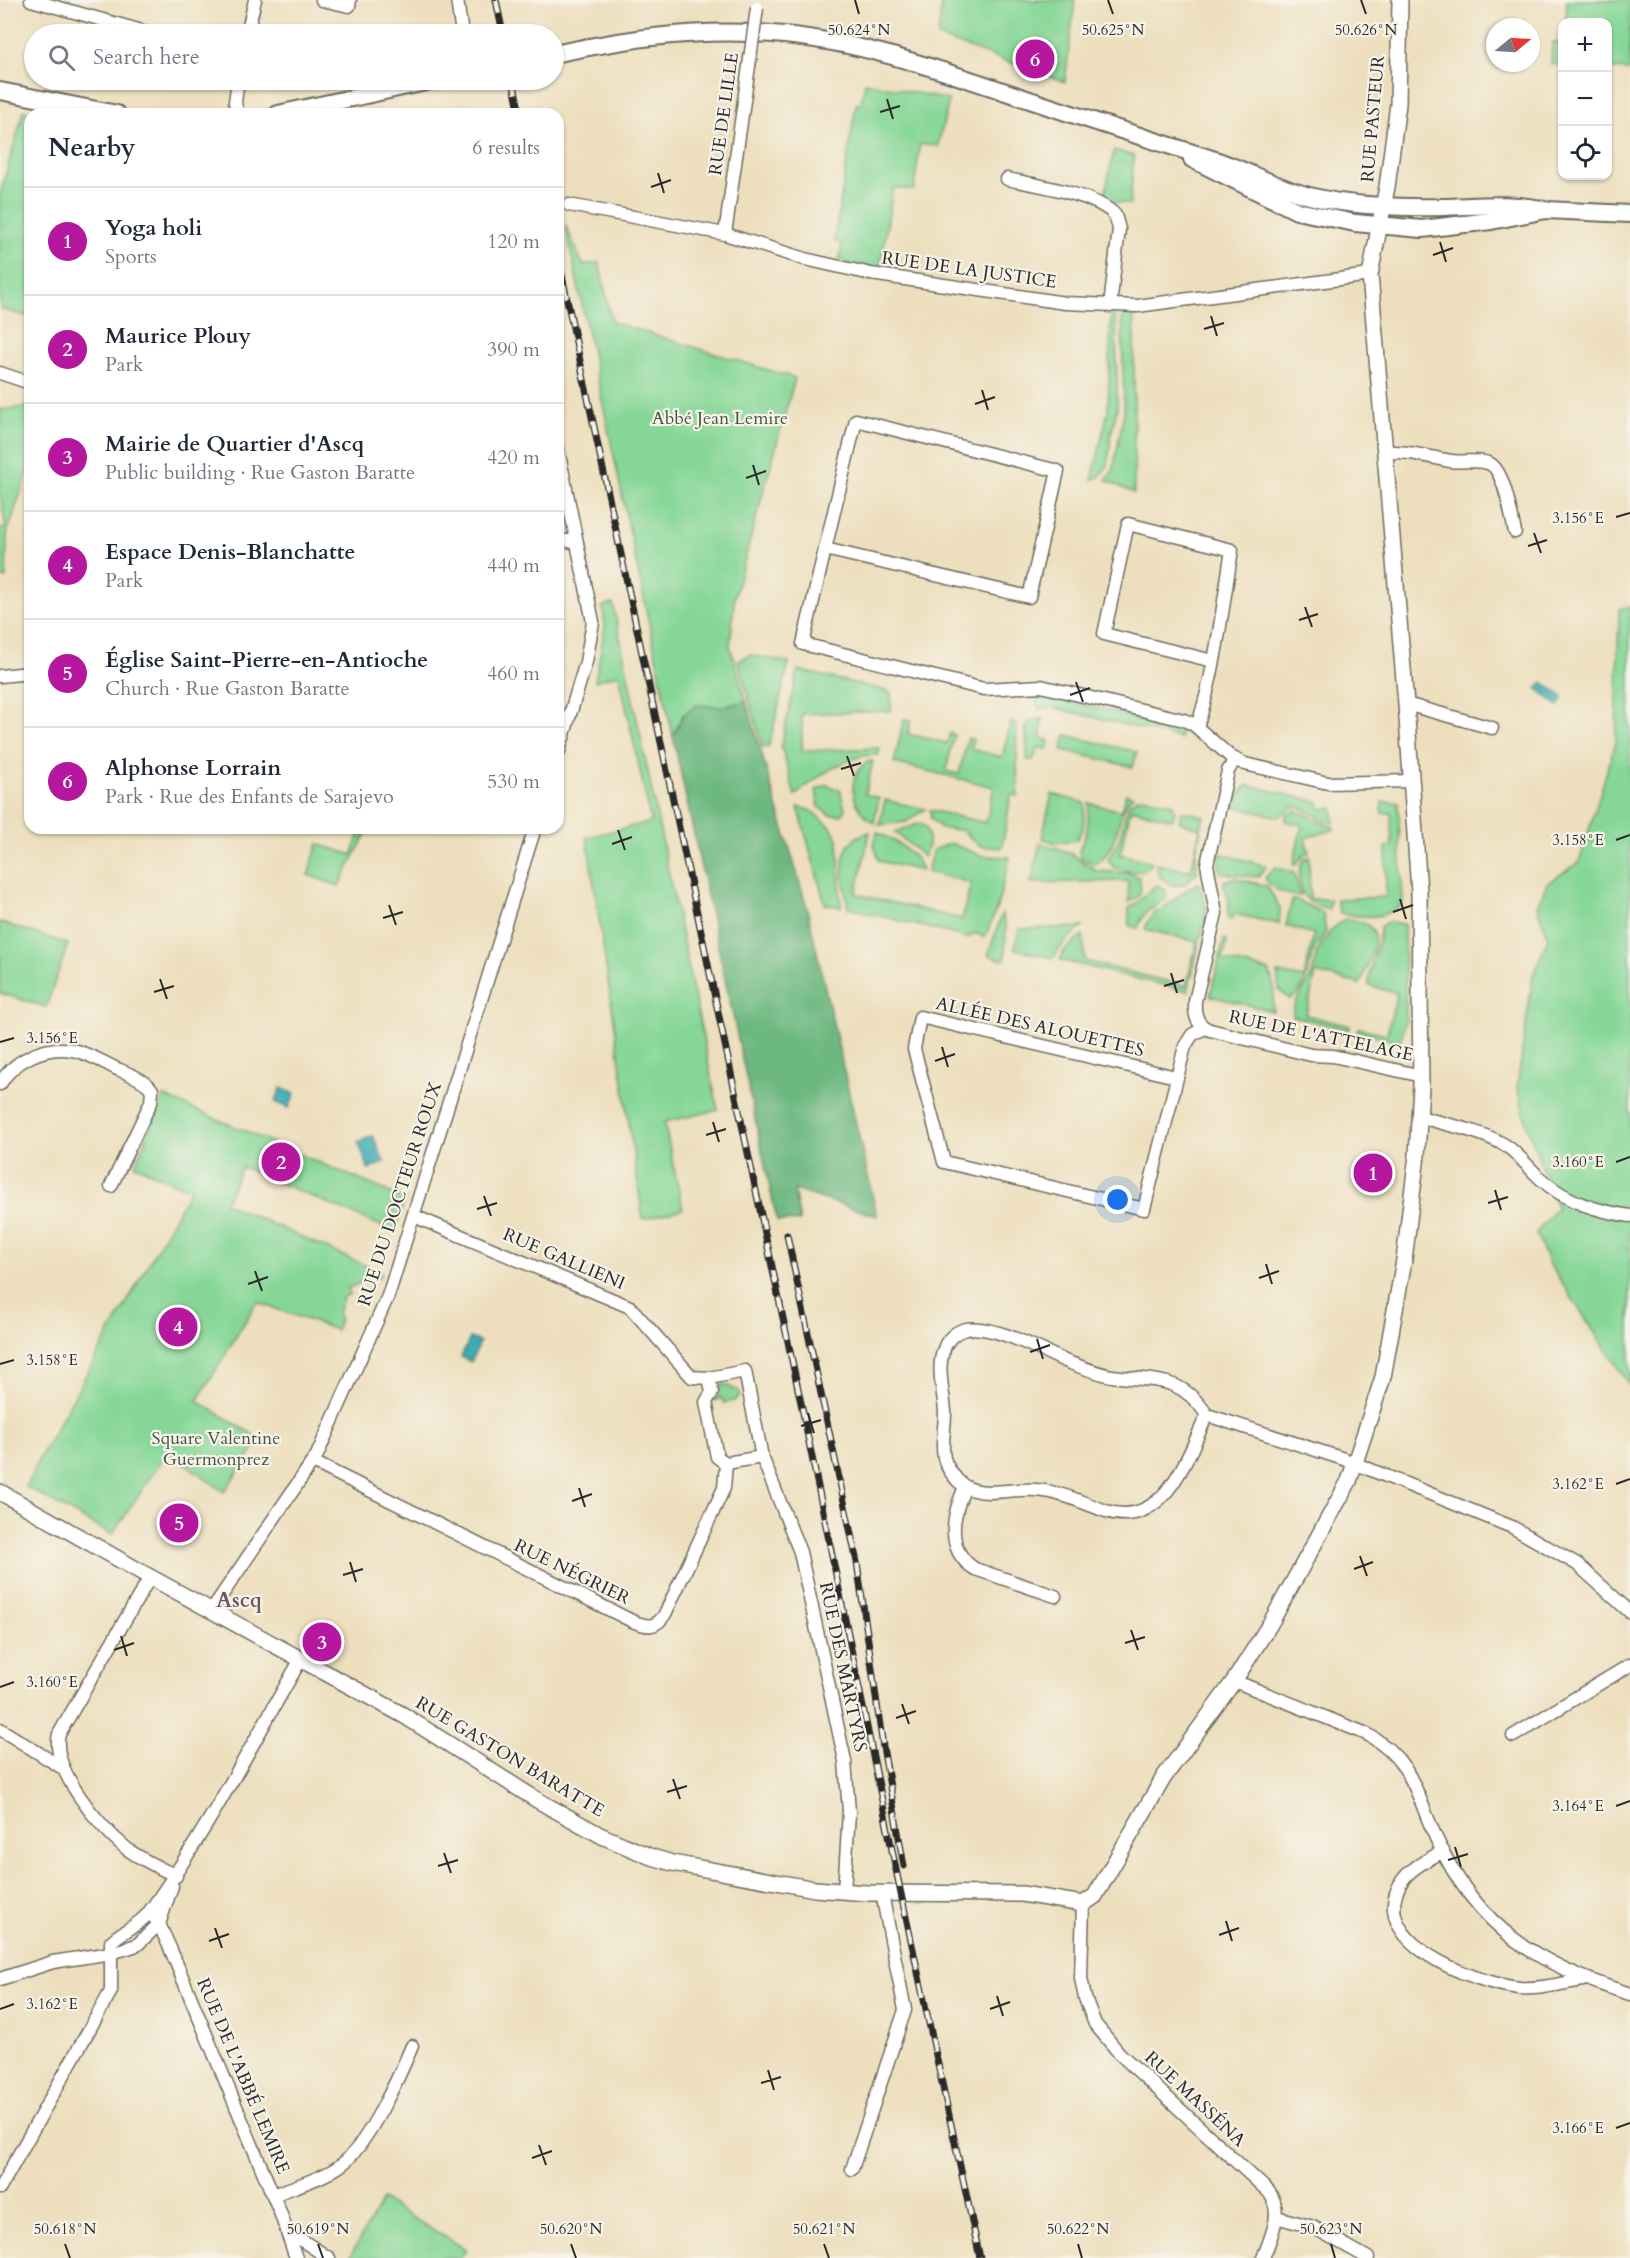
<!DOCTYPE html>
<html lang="en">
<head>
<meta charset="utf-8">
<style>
  :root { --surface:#fff; --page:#f2f2f3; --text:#1f2937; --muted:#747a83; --line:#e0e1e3; --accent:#b5179e }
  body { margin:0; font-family:Cardo,serif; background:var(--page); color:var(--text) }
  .controls { position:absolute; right:18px; top:18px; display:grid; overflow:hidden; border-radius:12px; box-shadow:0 2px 4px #0004 }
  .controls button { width:54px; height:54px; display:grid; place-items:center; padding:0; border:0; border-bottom:2px solid var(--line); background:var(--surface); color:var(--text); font:30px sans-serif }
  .compass { position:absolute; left:1486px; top:18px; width:54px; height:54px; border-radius:50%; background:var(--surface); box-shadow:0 2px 4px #0004; rotate:72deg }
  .you { position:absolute; left:1118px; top:1200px; width:21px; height:21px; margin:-15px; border:4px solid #fff; border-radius:50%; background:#1a73e8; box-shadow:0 0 0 9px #1a73e833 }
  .badge { display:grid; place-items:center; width:39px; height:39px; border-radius:50%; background:var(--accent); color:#fff; font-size:20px; font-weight:700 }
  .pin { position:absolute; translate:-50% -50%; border:3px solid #fff; box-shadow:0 2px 6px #0006 }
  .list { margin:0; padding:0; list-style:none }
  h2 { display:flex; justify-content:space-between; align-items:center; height:78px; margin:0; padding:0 24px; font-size:26px }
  h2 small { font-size:20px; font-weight:400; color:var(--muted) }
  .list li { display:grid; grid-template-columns:39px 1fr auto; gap:18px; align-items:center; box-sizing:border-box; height:108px; padding:0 24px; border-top:2px solid var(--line) }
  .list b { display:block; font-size:22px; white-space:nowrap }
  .list p { margin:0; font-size:20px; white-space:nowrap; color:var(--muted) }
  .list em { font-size:20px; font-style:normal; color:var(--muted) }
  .icon { flex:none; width:33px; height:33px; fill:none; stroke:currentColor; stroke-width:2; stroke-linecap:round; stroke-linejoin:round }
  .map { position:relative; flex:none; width:1630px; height:2258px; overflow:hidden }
  .search { position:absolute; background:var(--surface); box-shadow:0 2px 4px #0004; left:24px; top:24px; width:540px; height:66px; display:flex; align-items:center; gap:15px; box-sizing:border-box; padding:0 21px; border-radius:33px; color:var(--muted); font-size:22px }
  .panel { position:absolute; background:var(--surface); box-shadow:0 2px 4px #0004; left:24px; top:108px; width:540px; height:726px; border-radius:18px }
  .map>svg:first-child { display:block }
  .green { fill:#86d797; stroke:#588161; stroke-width:1.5 }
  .forest { fill:#6cb880; stroke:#4c7256; stroke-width:1.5 }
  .water { fill:#3bacb5; stroke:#336c70; stroke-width:1.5 }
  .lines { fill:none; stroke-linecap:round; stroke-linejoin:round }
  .minor-casing { stroke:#6f6a5e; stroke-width:15 }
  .tertiary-casing { stroke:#6f6a5e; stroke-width:18 }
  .secondary-casing { stroke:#6f6a5e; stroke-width:20 }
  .minor { stroke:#fff; stroke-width:12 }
  .tertiary { stroke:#fff; stroke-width:15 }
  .secondary { stroke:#fff; stroke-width:16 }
  .rail-casing { stroke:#2b2b2b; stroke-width:7 }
  .rail { stroke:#f7f3e8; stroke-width:4.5; stroke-dasharray:14; stroke-linecap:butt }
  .minor-bridge-casing { stroke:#6f6a5e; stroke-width:15; stroke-linecap:butt }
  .minor-bridge { stroke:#fff; stroke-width:12 }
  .ticks { fill:none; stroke:#2b2b2b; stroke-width:2 }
  .labels { text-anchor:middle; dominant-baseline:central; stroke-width:4.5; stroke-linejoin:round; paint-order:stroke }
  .street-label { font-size:18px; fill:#2b2b2b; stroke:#f7f3e8 }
  .park-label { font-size:18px; fill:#425646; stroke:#f7f3e8 }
  .quarter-label { font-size:21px; font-weight:bold; fill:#6b5664; stroke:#f7f3e8 }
  .ticks-label { font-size:15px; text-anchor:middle; fill:#2b2b2b; stroke:#f7f3e8; stroke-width:4.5; stroke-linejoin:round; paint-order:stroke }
</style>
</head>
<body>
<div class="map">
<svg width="1630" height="2258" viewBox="0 0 1630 2258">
  <rect width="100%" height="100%" fill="#f7f3e8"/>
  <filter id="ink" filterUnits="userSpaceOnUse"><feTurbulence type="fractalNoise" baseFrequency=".0167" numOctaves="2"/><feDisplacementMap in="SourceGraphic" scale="12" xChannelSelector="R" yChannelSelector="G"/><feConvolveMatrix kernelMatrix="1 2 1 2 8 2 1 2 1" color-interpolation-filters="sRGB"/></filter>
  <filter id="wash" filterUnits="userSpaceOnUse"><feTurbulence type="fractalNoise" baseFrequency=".008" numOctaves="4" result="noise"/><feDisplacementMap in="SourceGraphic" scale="24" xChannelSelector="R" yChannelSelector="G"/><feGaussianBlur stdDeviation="1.35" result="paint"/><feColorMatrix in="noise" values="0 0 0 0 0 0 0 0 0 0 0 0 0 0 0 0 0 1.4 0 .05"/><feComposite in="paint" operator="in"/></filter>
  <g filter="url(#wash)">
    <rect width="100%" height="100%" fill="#eddfbd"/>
    <g class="green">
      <path d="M942,0H1075L1065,82L938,37Z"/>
      <path d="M1567,0H1630V70L1608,69V22H1566Z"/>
      <path d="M1552,42L1562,43V65L1551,64Z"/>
      <path d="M865,82L949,100L938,146L920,144L914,190L893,188L880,269L839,261L842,243L834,241L856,104H861Z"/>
      <path d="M24,110L43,114H30V317L0,309V194Z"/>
      <path d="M1114,150L1134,156L1130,204L1113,202L1105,194Z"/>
      <path d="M565,224L583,265L599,263L612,322L795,378L735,594L730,646L746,701L723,707L697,705L683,715L673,737Z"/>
      <path d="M1111,315H1116L1117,409L1111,435L1108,465L1099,477L1092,480L1108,410Z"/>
      <path d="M1122,315L1134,316V493L1106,480L1113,471L1124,412Z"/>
      <path d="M30,406V465L7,534L6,578H0V529L6,528L0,495V408L1,410Z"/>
      <path d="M613,604L718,1110L664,1122L683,1209L643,1219L587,837L651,822L619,674L595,681L605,627L603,606Z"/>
      <path d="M1630,607V1386L1548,1262L1536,1233L1557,1207L1528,1129L1517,1088L1533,975L1548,938L1537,906L1547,883L1579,863L1616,741L1619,609Z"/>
      <path d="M750,655L789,662L769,746L763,748L738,661Z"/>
      <path d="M798,670L887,691L891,693V711L802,714V751L880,748L879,755C849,753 816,777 795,796L781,745Z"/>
      <path d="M1035,693L1181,728L1180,738L1055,708H1038Z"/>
      <path d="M1042,718L1041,738L1049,741L1047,749L1038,748L1033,760H1027L1026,727L1028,723Z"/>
      <path d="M904,719L911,720L908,734L947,743L950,733L954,735L946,771L959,774L968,738L973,739L971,749L1002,757L1011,722L1016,723L1018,796L1011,795L1002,848L980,846L962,830L942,829L931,819L930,810L986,823L994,787L894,763Z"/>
      <path d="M1066,735L1137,752L1133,767L1062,750Z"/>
      <path d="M869,761H873L865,794L879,798L874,823C852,809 843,777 869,761Z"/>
      <path d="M827,785L840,790L845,810L842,815H830L819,807L816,790Z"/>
      <path d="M1247,785L1319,802L1320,809L1333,808L1334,823C1316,821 1314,808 1292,807L1279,817L1230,806Z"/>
      <path d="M1052,794L1085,803L1083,829L1076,840L1056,843L1042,838Z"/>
      <path d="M1126,794L1133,796C1114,813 1121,852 1094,864L1081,858L1079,851L1087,830L1089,803L1122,811Z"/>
      <path d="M1143,797L1173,804L1172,808L1175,810L1173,819L1131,809L1120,854L1152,862C1146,876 1126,872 1113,867L1108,859C1113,851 1117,845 1120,837C1125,823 1124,798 1143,797Z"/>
      <path d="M885,800L925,809L906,822L879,825Z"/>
      <path d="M1382,802H1398L1403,903C1386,920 1363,918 1340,913L1336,899L1386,897V847L1392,846L1391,813H1382Z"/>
      <path d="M798,807L810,810L830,826L838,839L841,907L825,904Z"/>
      <path d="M1181,811L1204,816L1196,852L1197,872L1185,884L1173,886L1159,876L1156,864L1191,871L1200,828L1179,822Z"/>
      <path d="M1294,811C1310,812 1318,825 1334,827V830L1305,838L1309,853L1304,855L1295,865H1293L1302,825L1285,821L1287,814Z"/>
      <path d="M920,823C932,830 929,846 924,857L895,832Z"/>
      <path d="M362,828H369L339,886L308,875L318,844L352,855Z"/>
      <path d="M870,832L856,894L962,919L971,883L927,872L933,850L950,843L983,856L1010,857L997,907L985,938L976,933L968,938L848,908C844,878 832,841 870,832Z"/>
      <path d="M877,832C894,840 918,853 922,871L879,861L874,845Z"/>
      <path d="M1040,843L1068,852L1097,871L1128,873L1139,877L1141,889L1139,896L1129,902L1128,881L1031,883Z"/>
      <path d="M1219,853L1266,866L1258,877L1220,873Z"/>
      <path d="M1309,857L1310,899H1330L1329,909C1324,908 1315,906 1310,902C1299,894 1296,871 1303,860Z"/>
      <path d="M1275,867L1294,873L1301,896C1288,895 1272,891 1265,878Z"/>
      <path d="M1234,878L1267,886L1280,908L1279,924L1234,914L1232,920L1228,919L1229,901L1223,881Z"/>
      <path d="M1199,883L1207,910L1188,991L1060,960L1064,951L1083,935L1085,961L1186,986L1197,942L1145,929C1150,911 1162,911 1175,899C1184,892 1188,887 1199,883Z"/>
      <path d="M1158,885L1166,890V899L1145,913L1138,928L1129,926V908C1142,903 1146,889 1158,885Z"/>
      <path d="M1292,900H1297L1323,913L1326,932C1323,937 1318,942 1315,948C1307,965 1309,989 1290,999L1279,990L1277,973L1304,978L1314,934L1286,926Z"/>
      <path d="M1002,914L1006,926L1005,959L1001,960L988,955Z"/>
      <path d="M1345,919C1393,922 1371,956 1360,984L1316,973L1306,1015L1350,1026L1349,1030L1292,1016L1295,1003L1312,975L1317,952L1332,929Z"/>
      <path d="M0,922L68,944L46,1007L0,993Z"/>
      <path d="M1387,922L1404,924L1406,1020L1400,1042L1357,1032L1358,1028L1387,1034L1397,993L1369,986C1368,965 1380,948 1380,927Z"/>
      <path d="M1083,927L1066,940L1053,958L1014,949L1019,929Z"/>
      <path d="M1224,939L1227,940L1223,960L1269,971L1274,986L1273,1011L1210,996Z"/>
      <path d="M163,1096L405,1199L395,1232L242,1167L225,1203L382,1273L379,1279L369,1274L366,1281L348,1288L350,1294L343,1297L338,1315L340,1320L336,1330L257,1302L197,1401L261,1439L224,1492L168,1451L112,1535L26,1487L40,1457L190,1190L135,1165Z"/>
      <path d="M723,1384L739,1391L740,1395L734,1401L723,1403L722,1398L711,1401L717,1397L718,1389Z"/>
      <path d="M382,2200L466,2249L461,2258H349Z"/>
    </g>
    <path class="forest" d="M746,701L806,904L877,1216L794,1190L800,1222L777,1221L673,737L683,715L697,705L723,707Z"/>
    <g class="water">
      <path d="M1543,682L1564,698L1558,706L1537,689Z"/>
      <path d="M281,1088L295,1094L289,1108L275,1102Z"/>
      <path d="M373,1136L384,1162L369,1170L358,1142Z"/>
      <path d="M470,1338L480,1342L471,1362L461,1357Z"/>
    </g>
  </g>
  <g filter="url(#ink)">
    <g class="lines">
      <g class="minor-casing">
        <g id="minor">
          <path d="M31,0L153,34"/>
          <path d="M322,0L349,6L350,0"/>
          <path d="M457,0L461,27"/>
          <path d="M247,34L255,0"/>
          <path d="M237,114L235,102L238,80"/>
          <path d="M1007,179C1036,185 1095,194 1115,215L1119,229L1110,306"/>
          <path d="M569,205L725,234L805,259L871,274L1065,303L1137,306L1370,275"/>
          <path d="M725,234L749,66"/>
          <path d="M0,373L30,383"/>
          <path d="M856,420L1058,471L1029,597L825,549Z"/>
          <path d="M558,449L593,622L586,662L558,754"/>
          <path d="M1386,452C1413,451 1426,457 1451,461C1463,463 1482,458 1492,465C1505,475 1511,516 1515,532"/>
          <path d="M558,539L577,543"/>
          <path d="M825,549L803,644L984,689L1041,686L1184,720L1193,724L1232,758L1245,764L1328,783L1412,781"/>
          <path d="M0,676L30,673"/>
          <path d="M1406,704L1492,728"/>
          <path d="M1197,727C1216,670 1222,609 1232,550L1128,524L1104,634L1213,661"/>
          <path d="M1235,759L1228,771L1207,864L1216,913L1195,1001C1194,1014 1197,1026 1210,1030L1311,1055L1333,1056L1422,1076"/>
          <path d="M1176,1077L920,1017L914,1049L944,1162L1144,1209L1185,1046L1192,1035L1204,1028"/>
          <path d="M0,1084C13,1061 44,1045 72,1050C86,1053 102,1061 115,1068C127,1073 139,1077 148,1085L152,1090L151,1102L111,1186"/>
          <path d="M1420,1117C1448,1125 1483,1131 1508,1147C1520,1156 1530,1169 1541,1179C1566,1202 1597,1211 1630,1216"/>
          <path d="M414,1216L630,1307L692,1377L709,1378L745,1371L762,1457L800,1552L845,1761L849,1812L844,1892"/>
          <path d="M709,1378L712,1392L706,1402L717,1457L726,1463L762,1457"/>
          <path d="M1207,1415C1188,1455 1165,1530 1106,1511C1083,1503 1061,1492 1037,1490C1011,1487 978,1501 958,1481C952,1474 946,1467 944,1458C941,1443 945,1427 945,1412C944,1393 936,1368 944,1349C947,1339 956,1331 966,1329C993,1324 1040,1350 1065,1361C1081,1367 1096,1373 1112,1376C1155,1382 1180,1374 1207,1415L1344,1459L1512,1527L1577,1564L1630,1612"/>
          <path d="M313,1462L632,1621C647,1627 656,1629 665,1614L724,1488L726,1463"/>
          <path d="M965,1487C953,1513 944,1550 975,1569L1055,1596"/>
          <path d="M150,1577L59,1734C50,1769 100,1827 127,1849C142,1860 160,1868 176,1876"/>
          <path d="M211,1611L317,1455L388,1296L535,828"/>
          <path d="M1234,1681L1367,1734C1414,1761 1416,1795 1437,1840C1478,1929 1540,1966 1630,1994"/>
          <path d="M0,1729L61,1767"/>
          <path d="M1513,1736L1630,1665"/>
          <path d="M1443,1851C1430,1859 1410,1868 1402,1881C1363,1943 1476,1983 1519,1988C1540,1990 1563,1983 1583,1980"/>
          <path d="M1083,1904L1081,1978L1085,1998L1095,2024L1120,2054L1269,2192C1284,2213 1271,2236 1263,2258"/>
          <path d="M150,1912L159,1924L170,1948L280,2212L296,2258"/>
          <path d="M0,1979L53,1962L111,1953L137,1945L159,1924L172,1886"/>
          <path d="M852,2169L905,2010L882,1894"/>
          <path d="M0,2188L111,1991V1942C122,1930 139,1927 150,1911C207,1831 252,1744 301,1659"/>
          <path d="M273,2195C295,2186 322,2179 341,2165C367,2146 399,2077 412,2046"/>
          <path d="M1276,2217L1313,2227L1368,2258"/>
          <path d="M288,2235L303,2241L329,2258"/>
        </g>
      </g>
      <g class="tertiary-casing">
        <path id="tertiary" d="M0,1492L150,1577L403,1715L537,1800L602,1836L649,1856L672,1863L815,1889L867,1893L1022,1894L1083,1904L1095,1896L1164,1777L1234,1681L1270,1624L1349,1481L1383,1377L1404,1260L1417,1155L1421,1086L1419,891L1406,704L1370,275L1387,187L1398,104L1400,0"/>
      </g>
      <g class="secondary-casing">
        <g id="secondary">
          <path d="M554,54C620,40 684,30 752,33C844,36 929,66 1015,95C1082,118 1149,139 1215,160C1246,170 1275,187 1306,195C1344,206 1404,208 1444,207C1479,206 1511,202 1546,210"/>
          <path d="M0,91L117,114"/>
          <path d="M278,114L435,80"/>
          <path d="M1192,159L1297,211L1355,223L1422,229L1491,221L1546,210L1630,214"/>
        </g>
      </g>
      <use href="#minor" class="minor"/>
      <use href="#tertiary" class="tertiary"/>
      <use href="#secondary" class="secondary"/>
      <g class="rail-casing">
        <g id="rail">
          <path d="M496,0L503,34"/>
          <path d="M513,80L520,114"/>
          <path d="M558,257L801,1403L901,1894L980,2258"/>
          <path d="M787,1235L857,1562L883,1747L904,1866"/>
        </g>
      </g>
      <use href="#rail" class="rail"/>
      <g class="minor-bridge-casing">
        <path id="minor-bridge" d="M749,66L757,8"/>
      </g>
      <use href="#minor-bridge" class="minor-bridge"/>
    </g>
  </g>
  <path class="ticks" d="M855,0L859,14M1108,0L1113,14M1361,0L1366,14M887,99L893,119M880,112L900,106M658,173L664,193M651,187L671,180M1440,242L1446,262M1433,255L1453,248M1211,316L1217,336M1204,329L1224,323M982,390L988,410M975,404L995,397M753,465L759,485M746,478L766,471M1616,517L1630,513M1534,533L1541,553M1528,546L1547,540M1305,607L1312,627M1299,620L1318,614M1076,682L1083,702M1070,695L1090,688M847,756L854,776M841,769L861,763M618,830L625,850M1616,840L1630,835M612,844L632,837M1400,899L1406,919M389,905L396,925M1393,912L1413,905M383,918L403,912M1171,973L1177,993M160,979L167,999M1164,986L1184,980M154,992L174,986M0,1042L14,1038M942,1047L948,1067M935,1061L955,1054M713,1122L719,1142M706,1135L726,1129M1616,1162L1630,1157M1495,1190L1501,1210M484,1196L491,1216M1488,1203L1508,1197M477,1209L497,1203M1266,1264L1272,1284M255,1271L262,1291M1259,1278L1279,1271M248,1284L268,1277M1037,1339L1043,1359M1030,1352L1050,1345M0,1364L14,1360M808,1413L814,1433M801,1426L821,1420M1616,1484L1630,1479M579,1488L585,1507M572,1501L592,1494M1360,1556L1367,1576M350,1562L356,1582M1354,1569L1373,1562M343,1575L363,1569M1131,1630L1138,1650M121,1636L127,1656M1125,1643L1145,1637M114,1650L134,1643M0,1687L14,1682M902,1704L909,1724M896,1718L916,1711M673,1779L680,1799M667,1792L687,1786M1616,1806L1630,1801M1455,1847L1461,1867M444,1853L451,1873M1448,1860L1468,1854M438,1866L458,1860M1226,1921L1232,1941M215,1928L222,1948M1219,1935L1239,1928M209,1941L229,1934M997,1996L1003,2016M0,2009L14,2004M990,2009L1010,2002M768,2070L774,2090M761,2083L781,2077M1616,2128L1630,2123M539,2145L546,2165M532,2158L552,2151M65,2244L70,2258M318,2244L323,2258M571,2244L576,2258M824,2244L829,2258M1078,2244L1082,2258M1331,2244L1335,2258"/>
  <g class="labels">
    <g class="street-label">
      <text transform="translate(724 114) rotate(-82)">RUE DE LILLE</text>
      <text transform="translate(1373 119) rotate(-85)">RUE PASTEUR</text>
      <text transform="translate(969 270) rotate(8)">RUE DE LA JUSTICE</text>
      <text transform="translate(1040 1027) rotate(13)">ALLÉE DES ALOUETTES</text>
      <text transform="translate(1321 1036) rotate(12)">RUE DE L'ATTELAGE</text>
      <text transform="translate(400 1194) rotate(-72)">RUE DU DOCTEUR ROUX</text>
      <text transform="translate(564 1259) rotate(23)">RUE GALLIENI</text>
      <text transform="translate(572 1572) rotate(26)">RUE NÉGRIER</text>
      <text transform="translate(843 1667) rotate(78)">RUE DES MARTYRS</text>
      <text transform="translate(510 1757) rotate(31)">RUE GASTON BARATTE</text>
      <text transform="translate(243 2076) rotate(67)">RUE DE L'ABBÉ LEMIRE</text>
      <text transform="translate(1195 2099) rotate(43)">RUE MASSÉNA</text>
    </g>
    <g class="park-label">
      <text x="720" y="418">Abbé Jean Lemire</text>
      <text x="216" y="1438">Square Valentine<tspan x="216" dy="21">Guermonprez</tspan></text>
    </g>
    <g class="quarter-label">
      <text x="239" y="1600">Ascq</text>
    </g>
  </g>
  <g class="ticks-label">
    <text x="859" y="35">50.624°N</text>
    <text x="1113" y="35">50.625°N</text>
    <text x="1366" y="35">50.626°N</text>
    <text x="1578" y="523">3.156°E</text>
    <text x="1578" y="845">3.158°E</text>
    <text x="52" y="1043">3.156°E</text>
    <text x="1578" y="1167">3.160°E</text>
    <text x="52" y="1365">3.158°E</text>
    <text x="1578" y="1489">3.162°E</text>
    <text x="52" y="1687">3.160°E</text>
    <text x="1578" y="1811">3.164°E</text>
    <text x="52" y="2009">3.162°E</text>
    <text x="1578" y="2133">3.166°E</text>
    <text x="65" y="2234">50.618°N</text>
    <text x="318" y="2234">50.619°N</text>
    <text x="571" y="2234">50.620°N</text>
    <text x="824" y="2234">50.621°N</text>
    <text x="1078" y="2234">50.622°N</text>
    <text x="1331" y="2234">50.623°N</text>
  </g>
</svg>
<div class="controls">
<button>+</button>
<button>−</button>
<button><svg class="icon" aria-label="locate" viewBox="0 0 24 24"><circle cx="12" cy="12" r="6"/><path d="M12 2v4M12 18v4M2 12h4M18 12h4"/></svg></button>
</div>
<svg class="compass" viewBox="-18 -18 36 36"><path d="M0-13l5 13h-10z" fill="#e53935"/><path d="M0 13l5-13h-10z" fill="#747a83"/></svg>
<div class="you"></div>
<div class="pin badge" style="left:1373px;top:1173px">1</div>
<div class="pin badge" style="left:281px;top:1162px">2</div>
<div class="pin badge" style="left:322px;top:1642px">3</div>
<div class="pin badge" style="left:178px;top:1327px">4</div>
<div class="pin badge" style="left:179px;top:1523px">5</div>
<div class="pin badge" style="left:1035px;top:59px">6</div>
<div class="search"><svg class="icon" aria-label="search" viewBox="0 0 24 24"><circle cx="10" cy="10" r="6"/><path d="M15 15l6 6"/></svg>Search here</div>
<section class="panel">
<h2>Nearby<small>6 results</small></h2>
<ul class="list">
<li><span class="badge">1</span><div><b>Yoga holi</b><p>Sports</p></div><em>120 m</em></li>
<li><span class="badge">2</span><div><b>Maurice Plouy</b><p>Park</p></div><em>390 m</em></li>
<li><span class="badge">3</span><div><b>Mairie de Quartier d'Ascq</b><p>Public building · Rue Gaston Baratte</p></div><em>420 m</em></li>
<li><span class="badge">4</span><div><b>Espace Denis-Blanchatte</b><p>Park</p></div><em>440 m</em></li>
<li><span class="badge">5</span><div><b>Église Saint-Pierre-en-Antioche</b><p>Church · Rue Gaston Baratte</p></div><em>460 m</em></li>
<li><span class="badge">6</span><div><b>Alphonse Lorrain</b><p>Park · Rue des Enfants de Sarajevo</p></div><em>530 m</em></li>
</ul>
</section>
</div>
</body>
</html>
